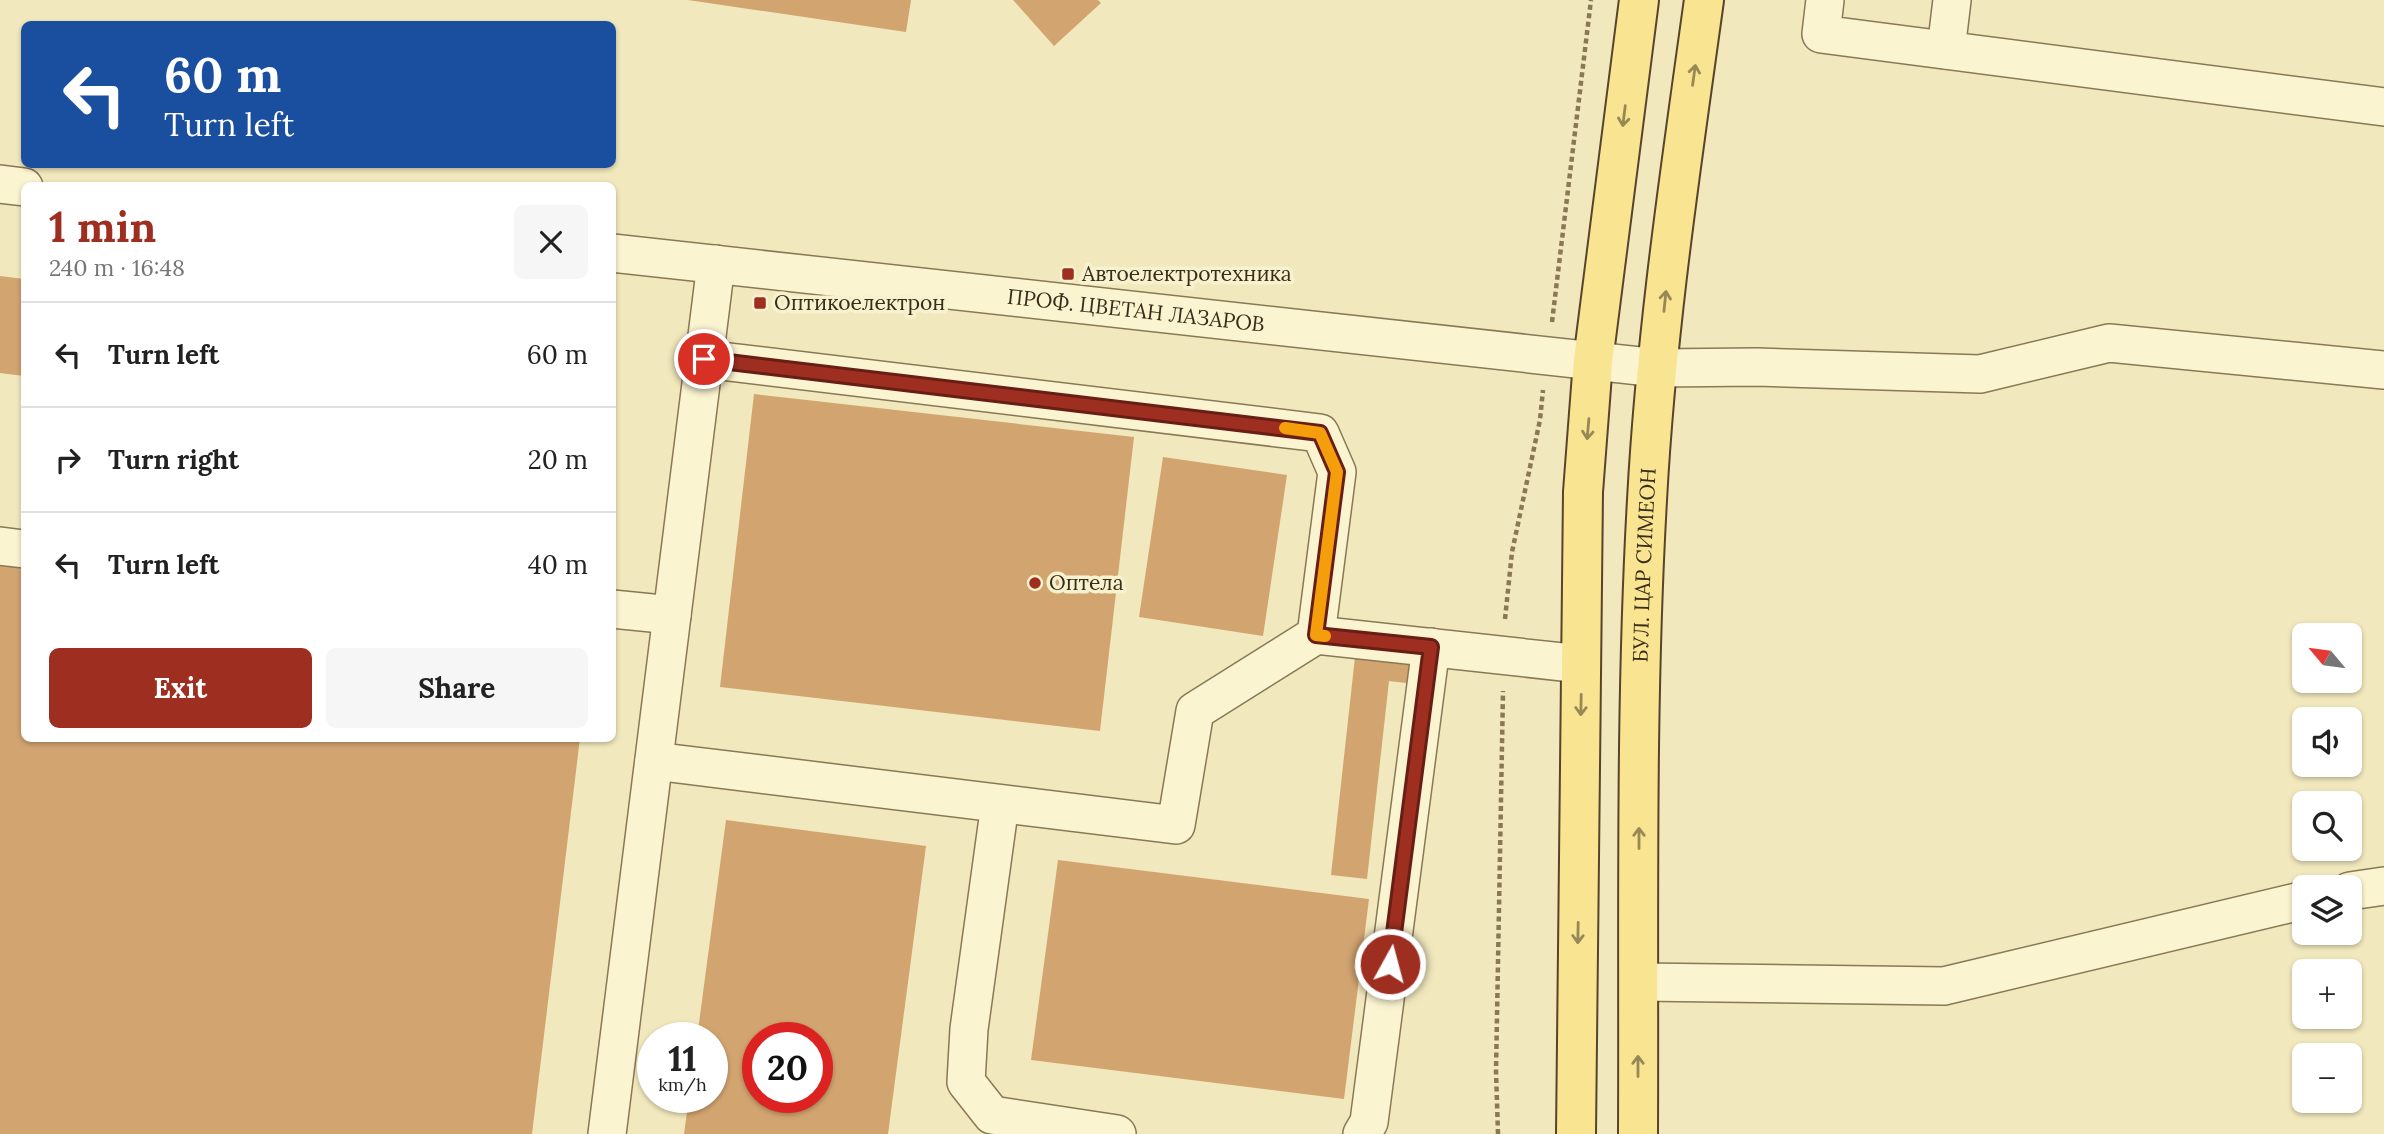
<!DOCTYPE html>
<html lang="en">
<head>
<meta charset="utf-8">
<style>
	:root { --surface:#fff; --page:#f6f6f6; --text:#222; --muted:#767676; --line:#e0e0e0; --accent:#9e2e20 }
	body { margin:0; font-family:Lora,serif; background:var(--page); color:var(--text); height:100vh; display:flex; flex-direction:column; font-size:26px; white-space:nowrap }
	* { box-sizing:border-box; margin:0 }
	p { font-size:23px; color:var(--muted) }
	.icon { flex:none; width:38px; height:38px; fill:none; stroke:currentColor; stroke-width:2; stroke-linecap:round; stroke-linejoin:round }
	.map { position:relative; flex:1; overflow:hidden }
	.sheet { position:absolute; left:21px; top:182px; width:595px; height:560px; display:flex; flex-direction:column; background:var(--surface); border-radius:10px; box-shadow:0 2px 5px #0004 }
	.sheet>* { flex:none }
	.top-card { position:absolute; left:21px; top:21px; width:595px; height:147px; border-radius:10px; box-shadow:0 2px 5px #0004; background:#1a4fa0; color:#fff; overflow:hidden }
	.needle { width:46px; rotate:299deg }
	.fabs { position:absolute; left:2292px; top:623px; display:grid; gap:14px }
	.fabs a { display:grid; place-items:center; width:70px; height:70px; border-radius:10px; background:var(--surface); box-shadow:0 2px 5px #0004; font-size:35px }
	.speed { position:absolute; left:637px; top:1022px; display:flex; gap:14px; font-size:35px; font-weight:700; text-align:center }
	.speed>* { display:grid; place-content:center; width:91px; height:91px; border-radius:50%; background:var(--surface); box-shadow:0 2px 5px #0004; line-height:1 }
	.speed small { font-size:18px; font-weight:400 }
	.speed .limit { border:10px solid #d22; background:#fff; color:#111 }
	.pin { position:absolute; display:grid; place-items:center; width:60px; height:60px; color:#fff; margin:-30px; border:4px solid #fff; border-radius:50%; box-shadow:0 2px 7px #0007 }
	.me { position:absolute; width:77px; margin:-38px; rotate:7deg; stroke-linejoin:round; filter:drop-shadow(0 0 5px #0008) }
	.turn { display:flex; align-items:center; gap:24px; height:147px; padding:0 28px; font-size:32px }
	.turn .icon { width:91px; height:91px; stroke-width:2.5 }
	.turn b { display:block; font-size:49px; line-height:60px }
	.round { display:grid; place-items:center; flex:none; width:74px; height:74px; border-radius:10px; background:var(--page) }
	.headline { display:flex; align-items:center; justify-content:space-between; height:119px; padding:0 28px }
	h1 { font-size:42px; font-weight:700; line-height:52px; color:var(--accent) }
	.action { display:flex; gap:14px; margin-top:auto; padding:14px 28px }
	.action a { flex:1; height:80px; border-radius:10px; background:var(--accent); color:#fff; font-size:28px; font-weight:700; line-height:80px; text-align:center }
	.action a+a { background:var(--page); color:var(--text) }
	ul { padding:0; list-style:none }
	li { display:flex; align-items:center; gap:21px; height:105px; padding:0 28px; border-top:2px solid var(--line) }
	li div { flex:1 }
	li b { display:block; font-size:26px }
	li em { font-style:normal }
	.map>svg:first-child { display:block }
	.building { fill:#d2a470; fill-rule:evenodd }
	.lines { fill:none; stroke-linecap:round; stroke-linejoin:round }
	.minor-casing { stroke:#8a7855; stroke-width:40 }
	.major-casing { stroke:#57442a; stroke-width:42 }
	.path { stroke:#8a7855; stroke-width:4.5; stroke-dasharray:5 3.5; stroke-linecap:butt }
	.minor { stroke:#fbf4d1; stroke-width:37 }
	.major { stroke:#f8e491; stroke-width:38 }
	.oneway { stroke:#988856 }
	.route-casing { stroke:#671e15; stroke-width:18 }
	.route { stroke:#9e2e20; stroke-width:12 }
	.slow { stroke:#f59e0b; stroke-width:12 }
	.poi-dot { fill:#9e2e20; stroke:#f8f1cd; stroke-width:2.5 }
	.labels { text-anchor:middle; stroke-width:7; stroke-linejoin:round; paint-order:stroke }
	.poi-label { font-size:21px; fill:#382c1b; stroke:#f8f1cd; text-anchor:start }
	.street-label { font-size:21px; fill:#382c1b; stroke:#f8f1cd }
</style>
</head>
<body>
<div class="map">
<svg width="2384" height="1134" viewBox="0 0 2384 1134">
	<rect width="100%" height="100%" fill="#f1e8bd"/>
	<path class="building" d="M688,0H911L906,32Z
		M1013,0H1098L1101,3L1054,46Z
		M0,276L24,279V376L0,373Z
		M754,394L1134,437L1100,731L720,687Z
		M1163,457L1287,475L1263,636L1139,617Z
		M0,563L24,566V738H580L532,1134H0Z
		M1355,657L1426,665L1423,685L1389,681L1367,879L1331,875Z
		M726,820L926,846L888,1134H684L689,1097H712V1038H697ZM758,1038H817V1097H758Z
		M1058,860L1369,899L1344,1099L1031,1060Z"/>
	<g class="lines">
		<defs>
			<g id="minor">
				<path d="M1825,0L1821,34L2384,107"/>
				<path d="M1946,50L1952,0"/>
				<path d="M0,184L24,187"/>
				<path id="s1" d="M612,253L1658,368L1757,367L1980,374L2109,343L2384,370"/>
				<path d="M0,546L24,549"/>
				<path d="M612,609L672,615"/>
				<path d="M1316,635L1581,664"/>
				<path d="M654,761L1176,825L1195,711L1316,635L1337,472L1320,433L704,359"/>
				<path d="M1000,804L969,1029L966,1082L992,1115L1117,1134"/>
				<path d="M2350,891L2384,886"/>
				<path d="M1639,982L1944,986L2305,900"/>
				<path d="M607,1134L716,264"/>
				<path d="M1362,1134L1369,1122L1431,647"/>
			</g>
			<g id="major">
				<path d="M1576,1134L1583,492L1593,361L1639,0"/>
				<path id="s2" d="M1638,1134C1639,923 1635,711 1647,500C1656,332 1681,166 1704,0"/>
			</g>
		</defs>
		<use href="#minor" class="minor-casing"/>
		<use href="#major" class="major-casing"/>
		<path class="path" d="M1552,322L1591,0
			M1505,619L1512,552L1540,420L1543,390
			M1498,1134L1496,1071L1503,691"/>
		<use href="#minor" class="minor"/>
		<use href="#major" class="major"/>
	</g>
	<defs><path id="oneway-shaft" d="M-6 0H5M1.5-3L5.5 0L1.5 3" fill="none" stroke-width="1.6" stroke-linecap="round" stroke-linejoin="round" transform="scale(1.75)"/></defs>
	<g class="oneway">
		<use href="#oneway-shaft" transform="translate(1694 75) rotate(-82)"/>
		<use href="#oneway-shaft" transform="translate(1624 116) rotate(97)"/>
		<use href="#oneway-shaft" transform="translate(1665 301) rotate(-84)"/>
		<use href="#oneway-shaft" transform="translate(1588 429) rotate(95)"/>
		<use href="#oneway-shaft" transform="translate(1581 705) rotate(91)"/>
		<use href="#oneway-shaft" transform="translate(1639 838) rotate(-90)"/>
		<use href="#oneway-shaft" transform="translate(1578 933) rotate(91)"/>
		<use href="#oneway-shaft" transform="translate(1638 1066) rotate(-90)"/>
	</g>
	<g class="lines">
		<defs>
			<path id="route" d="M704,359L1320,433L1337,472L1316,635L1431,647L1390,964"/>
		</defs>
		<use href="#route" class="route-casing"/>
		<use href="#route" class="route"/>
		<path class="slow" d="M1285,428L1320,433L1337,472L1316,635L1325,636"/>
	</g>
	<g class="poi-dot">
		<rect x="1061" y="267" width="14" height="14" rx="3.5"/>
		<rect x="753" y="296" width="14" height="14" rx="3.5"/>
		<circle cx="1035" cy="583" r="7"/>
	</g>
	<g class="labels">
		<g class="poi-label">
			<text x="1082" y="281">Автоелектротехника</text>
			<text x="774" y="310">Оптикоелектрон</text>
			<text x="1049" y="590">Оптела</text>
		</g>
		<g class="street-label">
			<text dy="7" stroke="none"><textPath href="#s1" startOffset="527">ПРОФ. ЦВЕТАН ЛАЗАРОВ</textPath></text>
			<text dy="7" stroke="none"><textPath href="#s2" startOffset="569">БУЛ. ЦАР СИМЕОН</textPath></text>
		</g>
	</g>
</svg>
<div class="fabs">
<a><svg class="needle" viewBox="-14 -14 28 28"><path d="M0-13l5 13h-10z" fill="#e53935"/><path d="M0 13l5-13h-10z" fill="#767676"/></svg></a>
<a><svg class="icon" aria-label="sound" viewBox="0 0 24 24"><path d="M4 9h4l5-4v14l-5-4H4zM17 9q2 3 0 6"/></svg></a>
<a><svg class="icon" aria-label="search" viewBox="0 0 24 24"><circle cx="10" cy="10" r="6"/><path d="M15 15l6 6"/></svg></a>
<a><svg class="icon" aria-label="layers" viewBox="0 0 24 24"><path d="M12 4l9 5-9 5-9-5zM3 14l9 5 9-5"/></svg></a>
<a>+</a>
<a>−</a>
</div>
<div class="speed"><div>11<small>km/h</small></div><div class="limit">20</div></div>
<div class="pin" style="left:704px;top:359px;background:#d93025"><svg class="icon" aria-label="arrive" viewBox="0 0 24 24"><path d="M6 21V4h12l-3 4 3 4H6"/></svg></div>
<svg class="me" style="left:1390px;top:964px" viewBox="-20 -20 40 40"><circle r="17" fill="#9e2e20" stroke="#fff" stroke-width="3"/><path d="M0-11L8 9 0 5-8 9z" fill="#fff"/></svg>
<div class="top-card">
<div class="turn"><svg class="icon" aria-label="left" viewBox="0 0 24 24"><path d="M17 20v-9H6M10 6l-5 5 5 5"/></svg><div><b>60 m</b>Turn left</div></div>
</div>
<section class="sheet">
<div class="headline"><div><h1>1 min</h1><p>240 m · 16:48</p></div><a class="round"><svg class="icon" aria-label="close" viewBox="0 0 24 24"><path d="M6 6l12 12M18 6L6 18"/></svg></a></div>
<ul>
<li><svg class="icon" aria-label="left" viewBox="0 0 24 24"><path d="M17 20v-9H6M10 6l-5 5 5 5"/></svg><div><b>Turn left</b></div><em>60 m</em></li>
<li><svg class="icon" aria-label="right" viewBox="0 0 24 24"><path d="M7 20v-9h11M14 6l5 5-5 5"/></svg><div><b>Turn right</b></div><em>20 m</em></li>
<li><svg class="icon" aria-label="left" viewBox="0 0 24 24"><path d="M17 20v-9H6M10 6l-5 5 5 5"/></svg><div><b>Turn left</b></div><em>40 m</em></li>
</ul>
<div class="action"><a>Exit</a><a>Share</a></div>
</section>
</div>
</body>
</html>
